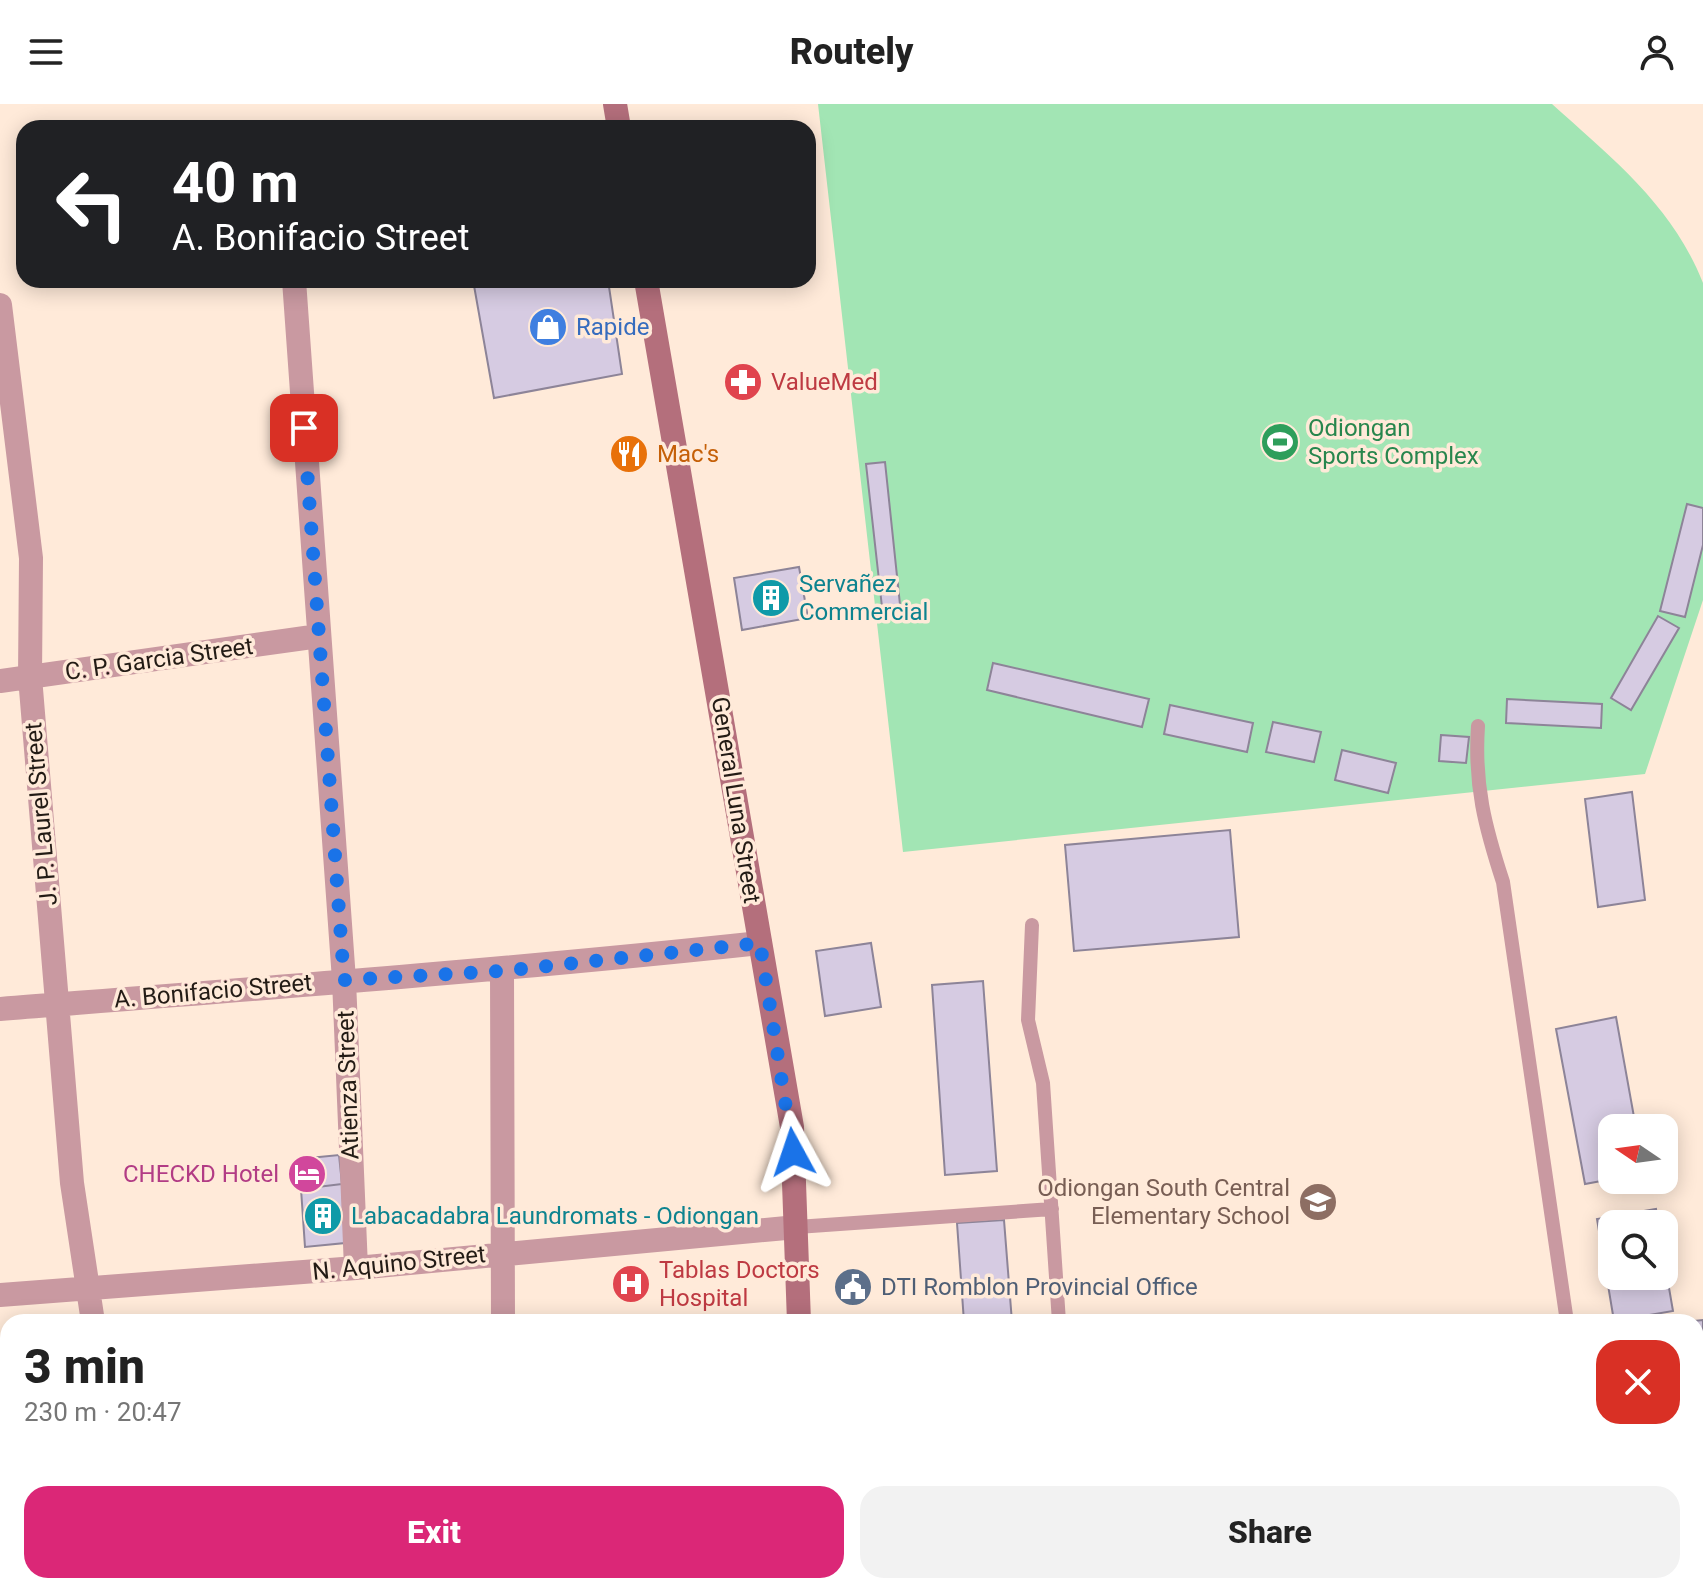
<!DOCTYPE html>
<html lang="en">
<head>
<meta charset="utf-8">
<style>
	:root { --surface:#fff; --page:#f2f2f2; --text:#222; --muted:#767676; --accent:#db2777 }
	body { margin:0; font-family:Roboto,sans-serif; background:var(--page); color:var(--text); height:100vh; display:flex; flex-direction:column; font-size:30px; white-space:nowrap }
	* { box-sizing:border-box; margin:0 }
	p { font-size:26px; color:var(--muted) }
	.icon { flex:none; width:44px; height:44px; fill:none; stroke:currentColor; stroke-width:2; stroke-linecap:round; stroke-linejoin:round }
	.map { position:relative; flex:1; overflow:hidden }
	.sheet { position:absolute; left:0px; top:1210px; width:1704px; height:280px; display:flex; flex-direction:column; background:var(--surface); border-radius:24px 24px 0 0; box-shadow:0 4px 20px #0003 }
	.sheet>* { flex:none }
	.banner { position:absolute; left:16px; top:16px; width:800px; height:168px; border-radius:24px; box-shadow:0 4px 20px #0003; background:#202124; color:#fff; overflow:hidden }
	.needle { width:52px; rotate:283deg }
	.buttons { position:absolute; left:1598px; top:1010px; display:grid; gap:16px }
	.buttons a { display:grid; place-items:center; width:80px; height:80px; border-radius:16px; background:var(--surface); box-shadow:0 4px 20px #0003; font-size:40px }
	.pin { position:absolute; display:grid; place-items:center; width:68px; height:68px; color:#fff; margin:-34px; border-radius:16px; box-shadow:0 4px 12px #0006 }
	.me { position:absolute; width:88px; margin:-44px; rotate:355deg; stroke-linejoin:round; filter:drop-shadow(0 0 6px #0008) }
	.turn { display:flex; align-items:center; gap:28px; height:168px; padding:0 24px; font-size:36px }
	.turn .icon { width:104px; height:104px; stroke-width:2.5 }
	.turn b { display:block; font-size:56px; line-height:68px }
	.round { display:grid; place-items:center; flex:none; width:84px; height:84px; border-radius:24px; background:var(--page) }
	.overview { display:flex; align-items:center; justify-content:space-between; height:136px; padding:0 24px }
	h1 { font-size:48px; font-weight:800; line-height:60px }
	.button { display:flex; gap:16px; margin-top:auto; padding:16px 24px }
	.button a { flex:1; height:92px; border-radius:24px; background:var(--accent); color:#fff; font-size:32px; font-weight:800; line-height:92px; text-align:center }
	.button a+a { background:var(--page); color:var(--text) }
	header { display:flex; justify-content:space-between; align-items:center; height:104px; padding:0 24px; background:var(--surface); font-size:36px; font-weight:800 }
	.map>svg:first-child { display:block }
	.green { fill:#a2e5b4 }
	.building { fill:#d6cbe2; stroke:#8d8498; stroke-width:2 }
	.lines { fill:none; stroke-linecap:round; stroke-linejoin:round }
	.service { stroke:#c999a1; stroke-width:14 }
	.minor { stroke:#c999a1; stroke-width:24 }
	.secondary { stroke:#b46f7c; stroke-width:24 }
	.route { stroke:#1a73e8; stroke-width:14; stroke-dasharray:0 25.2 }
	.labels { text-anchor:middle; stroke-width:7; stroke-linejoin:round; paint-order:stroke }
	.shop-label { font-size:24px; fill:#366cbe; stroke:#ffead9; text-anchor:start }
	.health-label { font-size:24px; fill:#be3a42; stroke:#ffead9; text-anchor:start }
	.leisure-label { font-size:24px; fill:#27864d; stroke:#ffead9; text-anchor:start }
	.food-label { font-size:24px; fill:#c56008; stroke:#ffead9; text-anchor:start }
	.culture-label { font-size:24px; fill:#0d838f; stroke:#ffead9; text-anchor:start }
	.street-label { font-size:24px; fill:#231b15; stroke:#ffead9 }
	.hotel-label { font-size:24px; fill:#b23c85; stroke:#ffead9; text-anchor:end }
	.education-label { font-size:24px; fill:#785e54; stroke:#ffead9; text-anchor:end }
	.service-label { font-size:24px; fill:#4e5e75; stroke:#ffead9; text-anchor:start }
</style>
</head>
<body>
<header><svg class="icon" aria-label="menu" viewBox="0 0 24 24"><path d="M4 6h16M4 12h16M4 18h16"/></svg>Routely<svg class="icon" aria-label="person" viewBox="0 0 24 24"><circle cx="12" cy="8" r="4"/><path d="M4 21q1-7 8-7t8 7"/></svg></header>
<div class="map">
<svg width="1703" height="1490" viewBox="0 0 1703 1490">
	<rect width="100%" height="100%" fill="#ffead9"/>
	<path class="green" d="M818,0H1552C1613,55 1672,101 1703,179V496L1645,670L903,748Z"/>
	<path class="building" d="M473,176H608L622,270L494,294Z
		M885,358L901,510L883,512L866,360Z
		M1687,400L1703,404V441L1685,513L1660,507Z
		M799,463L808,514L742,526L734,474Z
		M1658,512L1679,524L1631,606L1611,594Z
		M993,559L1149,595L1142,623L987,586Z
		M1507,595L1602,600L1601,624L1506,619Z
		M1170,601L1253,619L1247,648L1164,630Z
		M1273,618L1321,628L1314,658L1266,648Z
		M1441,631L1469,633L1466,659L1439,657Z
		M1342,646L1396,659L1388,689L1335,676Z
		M1632,688L1645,796L1598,803L1585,695Z
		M1230,726L1239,833L1074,847L1065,741Z
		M871,839L881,903L825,912L816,847Z
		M983,877L997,1067L945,1071L932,881Z
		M1616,913L1636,1024H1612V1075L1585,1080L1556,925Z
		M339,1051L342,1080L301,1085L299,1055Z
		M342,1080L345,1139L305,1143L301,1085Z
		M1656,1105L1658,1120H1612V1172H1664V1155L1673,1207L1614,1217L1597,1115Z
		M1004,1116L1012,1218H964L957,1119Z
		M1703,1216V1429L1696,1430V1218H1685Z
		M142,1482H241V1490H143Z
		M419,1482H474V1490H419Z
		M981,1482H1033L1034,1490H981Z"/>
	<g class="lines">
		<path class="service" d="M1478,622C1474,681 1485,723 1503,778L1567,1218
			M1032,821L1028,916L1043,979L1059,1218
			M797,1123L1052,1105"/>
		<path class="minor" d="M294,176L344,876L356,1164
			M0,201L31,454L30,573L72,1079L93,1218
			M0,577L319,532
			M502,867L503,1218
			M0,905C254,885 507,866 760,839
			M0,1191L356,1164L797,1123
			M0,1460L8,1459
			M121,1482L122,1490
			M497,1490V1482"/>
		<path class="secondary" d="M615,0L619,24
			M646,176L792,1023L799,1218
			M804,1482V1490"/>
	</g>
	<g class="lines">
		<path class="route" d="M304,324L344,876L502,867L760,839L793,1048"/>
	</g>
	<defs>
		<symbol id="shop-disc" viewBox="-11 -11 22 22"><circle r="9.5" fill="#3f7fe0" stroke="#ffead9"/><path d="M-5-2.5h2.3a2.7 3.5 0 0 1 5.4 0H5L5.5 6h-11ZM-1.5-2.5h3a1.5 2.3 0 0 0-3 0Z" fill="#fff"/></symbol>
		<symbol id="pharmacy-disc" viewBox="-11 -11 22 22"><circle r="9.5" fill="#e0444e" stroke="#ffead9"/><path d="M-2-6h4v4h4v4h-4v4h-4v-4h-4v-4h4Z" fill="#fff"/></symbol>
		<symbol id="stadium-disc" viewBox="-11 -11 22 22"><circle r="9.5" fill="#2e9e5b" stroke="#ffead9"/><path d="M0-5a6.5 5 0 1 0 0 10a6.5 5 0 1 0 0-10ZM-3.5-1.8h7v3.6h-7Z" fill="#fff"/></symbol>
		<symbol id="restaurant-disc" viewBox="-11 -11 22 22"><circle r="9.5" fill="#e8710a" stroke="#ffead9"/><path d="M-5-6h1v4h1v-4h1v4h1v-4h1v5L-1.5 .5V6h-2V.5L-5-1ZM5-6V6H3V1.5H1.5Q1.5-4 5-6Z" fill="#fff"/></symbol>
		<symbol id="building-disc" viewBox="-11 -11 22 22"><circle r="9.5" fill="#0f9aa8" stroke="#ffead9"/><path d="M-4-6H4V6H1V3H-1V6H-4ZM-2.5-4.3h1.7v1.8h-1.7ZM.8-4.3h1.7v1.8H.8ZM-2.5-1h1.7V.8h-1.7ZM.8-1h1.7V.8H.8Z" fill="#fff"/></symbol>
		<symbol id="hotel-disc" viewBox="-11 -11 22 22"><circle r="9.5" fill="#d1479c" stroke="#ffead9"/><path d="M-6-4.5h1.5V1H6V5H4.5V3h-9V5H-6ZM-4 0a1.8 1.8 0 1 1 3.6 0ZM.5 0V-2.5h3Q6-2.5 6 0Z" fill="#fff"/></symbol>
		<symbol id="school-disc" viewBox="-11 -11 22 22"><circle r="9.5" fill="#8d6e63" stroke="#ffead9"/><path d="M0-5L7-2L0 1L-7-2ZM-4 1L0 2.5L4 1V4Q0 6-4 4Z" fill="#fff"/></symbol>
		<symbol id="hospital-disc" viewBox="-11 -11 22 22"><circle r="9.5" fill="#e0444e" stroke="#ffead9"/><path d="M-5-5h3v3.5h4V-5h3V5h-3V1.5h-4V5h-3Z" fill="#fff"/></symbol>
		<symbol id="civic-disc" viewBox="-11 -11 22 22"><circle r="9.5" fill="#5c6f8a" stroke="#ffead9"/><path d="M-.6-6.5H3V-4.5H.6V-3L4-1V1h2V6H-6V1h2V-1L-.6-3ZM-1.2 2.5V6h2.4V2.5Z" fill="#fff"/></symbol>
	</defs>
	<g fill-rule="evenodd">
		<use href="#shop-disc" x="526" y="201" width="44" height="44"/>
		<use href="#pharmacy-disc" x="721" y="256" width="44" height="44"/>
		<use href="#stadium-disc" x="1258" y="316" width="44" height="44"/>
		<use href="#restaurant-disc" x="607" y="328" width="44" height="44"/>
		<use href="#building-disc" x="749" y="472" width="44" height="44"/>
		<use href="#hotel-disc" x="285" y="1048" width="44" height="44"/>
		<use href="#school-disc" x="1296" y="1076" width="44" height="44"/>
		<use href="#building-disc" x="301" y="1090" width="44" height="44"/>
		<use href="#hospital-disc" x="609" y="1158" width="44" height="44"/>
		<use href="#civic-disc" x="831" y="1161" width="44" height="44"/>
	</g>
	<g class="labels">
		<g class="shop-label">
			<text x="576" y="231">Rapide</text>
		</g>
		<g class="health-label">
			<text x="771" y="286">ValueMed</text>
			<text x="659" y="1174">Tablas Doctors<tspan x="659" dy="28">Hospital</tspan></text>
		</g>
		<g class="leisure-label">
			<text x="1308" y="332">Odiongan<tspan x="1308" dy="28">Sports Complex</tspan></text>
		</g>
		<g class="food-label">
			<text x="657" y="358">Mac's</text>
		</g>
		<g class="culture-label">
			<text x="799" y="488">Servañez<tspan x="799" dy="28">Commercial</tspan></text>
			<text x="351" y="1120">Labacadabra Laundromats - Odiongan</text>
		</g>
		<g class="street-label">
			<text transform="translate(159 555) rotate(-8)" y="8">C. P. Garcia Street</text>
			<text transform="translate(736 696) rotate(81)" y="8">General Luna Street</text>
			<text transform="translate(41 710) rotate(-95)" y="8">J. P. Laurel Street</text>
			<text transform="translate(213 887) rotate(-5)" y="8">A. Bonifacio Street</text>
			<text transform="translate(348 981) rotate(-92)" y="8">Atienza Street</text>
			<text transform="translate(399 1159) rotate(-6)" y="8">N. Aquino Street</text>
		</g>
		<g class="hotel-label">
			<text x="279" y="1078">CHECKD Hotel</text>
		</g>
		<g class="education-label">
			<text x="1290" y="1092">Odiongan South Central<tspan x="1290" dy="28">Elementary School</tspan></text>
		</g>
		<g class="service-label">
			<text x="881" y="1191">DTI Romblon Provincial Office</text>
		</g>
	</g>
</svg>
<div class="buttons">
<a><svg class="needle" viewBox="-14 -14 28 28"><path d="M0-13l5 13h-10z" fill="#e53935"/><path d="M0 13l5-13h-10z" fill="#767676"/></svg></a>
<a><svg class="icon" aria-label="search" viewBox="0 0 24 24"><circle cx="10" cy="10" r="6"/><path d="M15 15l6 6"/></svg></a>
</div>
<div class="pin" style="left:304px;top:324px;background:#d93025"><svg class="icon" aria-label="arrive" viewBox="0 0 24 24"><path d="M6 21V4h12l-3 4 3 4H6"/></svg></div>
<svg class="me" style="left:793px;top:1048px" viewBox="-20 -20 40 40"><path d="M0-17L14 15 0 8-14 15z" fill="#1a73e8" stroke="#fff" stroke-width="4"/></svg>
<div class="banner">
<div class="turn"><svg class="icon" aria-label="left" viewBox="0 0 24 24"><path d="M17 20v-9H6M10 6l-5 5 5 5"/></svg><div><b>40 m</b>A. Bonifacio Street</div></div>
</div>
<section class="sheet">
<div class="overview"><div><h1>3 min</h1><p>230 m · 20:47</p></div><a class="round" style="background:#d93025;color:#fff"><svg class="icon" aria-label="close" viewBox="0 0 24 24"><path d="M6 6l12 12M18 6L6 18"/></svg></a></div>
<div class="button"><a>Exit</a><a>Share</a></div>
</section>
</div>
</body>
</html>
